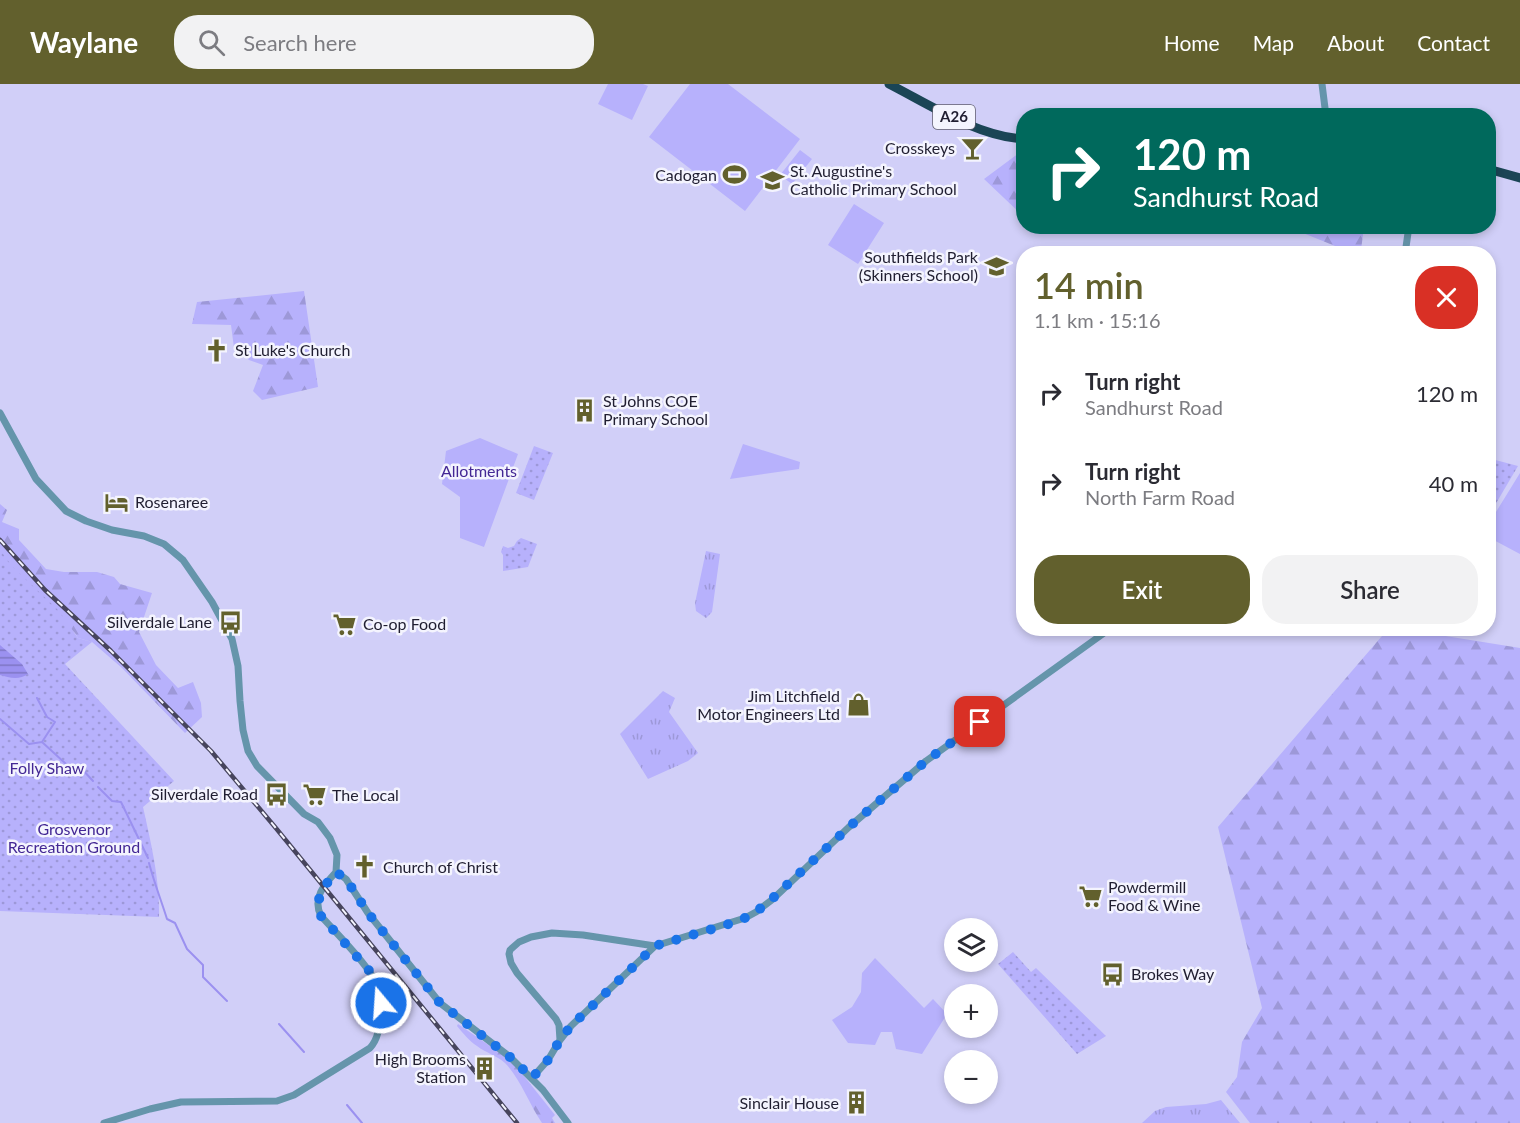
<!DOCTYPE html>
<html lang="en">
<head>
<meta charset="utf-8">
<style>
	:root { --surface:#fff; --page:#f2f2f3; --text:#2b2b33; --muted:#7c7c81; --accent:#62602d }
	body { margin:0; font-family:Lato,sans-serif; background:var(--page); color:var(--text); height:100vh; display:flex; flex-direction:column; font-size:22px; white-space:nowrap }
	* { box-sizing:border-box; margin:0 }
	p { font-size:20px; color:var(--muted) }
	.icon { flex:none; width:33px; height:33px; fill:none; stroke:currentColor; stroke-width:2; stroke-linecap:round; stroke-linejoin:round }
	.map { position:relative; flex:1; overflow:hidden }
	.panel { position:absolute; left:1016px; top:162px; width:480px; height:390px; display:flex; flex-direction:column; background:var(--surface); border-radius:24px; box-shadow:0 3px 9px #0003 }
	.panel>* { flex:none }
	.top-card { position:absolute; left:1016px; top:24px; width:480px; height:126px; border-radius:24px; box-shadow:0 3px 9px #0003; background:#00695c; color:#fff; overflow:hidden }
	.buttons { position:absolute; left:944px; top:834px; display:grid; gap:12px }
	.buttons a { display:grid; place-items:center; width:54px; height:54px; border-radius:50%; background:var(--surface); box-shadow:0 3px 9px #0003; font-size:30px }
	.pin { position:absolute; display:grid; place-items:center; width:51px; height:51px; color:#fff; margin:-26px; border-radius:12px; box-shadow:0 3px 9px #0006 }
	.me { position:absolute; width:66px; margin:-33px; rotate:342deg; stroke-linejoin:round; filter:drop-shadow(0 0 4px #0008) }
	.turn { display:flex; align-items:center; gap:21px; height:126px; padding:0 18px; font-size:27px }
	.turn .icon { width:78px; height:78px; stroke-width:2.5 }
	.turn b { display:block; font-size:42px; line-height:51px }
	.round { display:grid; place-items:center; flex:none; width:63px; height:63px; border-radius:24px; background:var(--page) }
	.headline { display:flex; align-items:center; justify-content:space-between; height:102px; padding:0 18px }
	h1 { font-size:36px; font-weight:600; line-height:45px; color:var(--accent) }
	.button { display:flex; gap:12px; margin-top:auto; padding:12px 18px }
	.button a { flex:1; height:69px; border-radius:24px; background:var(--accent); color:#fff; font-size:24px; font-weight:600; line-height:69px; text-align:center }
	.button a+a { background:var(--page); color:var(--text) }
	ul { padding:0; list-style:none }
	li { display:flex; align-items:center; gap:18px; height:90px; padding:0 18px }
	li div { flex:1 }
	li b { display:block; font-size:22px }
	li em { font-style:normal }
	header { display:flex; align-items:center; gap:36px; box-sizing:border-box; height:84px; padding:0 30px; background:var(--accent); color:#fff }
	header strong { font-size:28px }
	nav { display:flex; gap:33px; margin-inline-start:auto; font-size:21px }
	.search { width:420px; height:54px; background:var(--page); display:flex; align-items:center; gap:15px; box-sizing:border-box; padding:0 21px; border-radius:24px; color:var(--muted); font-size:22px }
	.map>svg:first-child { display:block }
	.grass { fill:url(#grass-tufts) }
	.forest { fill:url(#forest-firs) }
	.park { fill:url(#park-dots) }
	.garden { fill:#b7b1fc }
	.water { fill:url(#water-rules) }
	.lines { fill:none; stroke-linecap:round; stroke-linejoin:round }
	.stream { stroke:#9b91f0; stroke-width:2 }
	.minor { stroke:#6595ab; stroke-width:7 }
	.highway { stroke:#1b4556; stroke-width:9 }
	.rail-casing { stroke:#47455d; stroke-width:4.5 }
	.rail { stroke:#f4f4fe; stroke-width:2; stroke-dasharray:7; stroke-linecap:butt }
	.route { stroke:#1a73e8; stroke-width:10; stroke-dasharray:0 18 }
	.labels { text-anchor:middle; stroke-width:5; stroke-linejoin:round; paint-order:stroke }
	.shield { fill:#f4f4fe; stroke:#605e6e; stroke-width:1.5 }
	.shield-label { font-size:15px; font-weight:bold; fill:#201e31 }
	.poi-label { font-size:16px; fill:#201e31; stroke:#f4f4fe; text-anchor:start }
	.park-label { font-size:16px; fill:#432794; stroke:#f4f4fe }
</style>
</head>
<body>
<header>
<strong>Waylane</strong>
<div class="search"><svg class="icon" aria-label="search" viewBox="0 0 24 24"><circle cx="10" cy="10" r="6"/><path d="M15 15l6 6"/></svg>Search here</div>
<nav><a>Home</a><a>Map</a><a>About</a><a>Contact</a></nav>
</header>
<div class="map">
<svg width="1520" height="1039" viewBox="0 0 1520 1039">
	<defs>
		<pattern id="grass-tufts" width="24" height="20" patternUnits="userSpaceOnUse" patternTransform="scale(1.5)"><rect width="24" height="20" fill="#b7b1fc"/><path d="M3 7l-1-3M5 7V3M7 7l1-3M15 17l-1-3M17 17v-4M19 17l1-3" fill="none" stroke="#9d98d8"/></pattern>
		<pattern id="forest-firs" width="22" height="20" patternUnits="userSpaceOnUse" patternTransform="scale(1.5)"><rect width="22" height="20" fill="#b7b1fc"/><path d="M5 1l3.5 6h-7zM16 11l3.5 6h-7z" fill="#9d98d8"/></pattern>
		<pattern id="park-dots" width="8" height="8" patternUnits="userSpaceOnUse" patternTransform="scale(1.5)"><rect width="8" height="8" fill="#b7b1fc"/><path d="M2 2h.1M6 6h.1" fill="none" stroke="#9d98d8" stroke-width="1.8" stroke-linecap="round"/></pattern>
		<pattern id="water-rules" width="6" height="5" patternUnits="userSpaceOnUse" patternTransform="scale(1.5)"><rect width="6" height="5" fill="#9b91f0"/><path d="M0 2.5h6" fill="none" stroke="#7e76c3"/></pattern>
	</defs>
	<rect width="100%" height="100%" fill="#d1cff8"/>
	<path class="grass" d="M706,467L720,470L712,528L706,534L696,527L695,519Z
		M663,607L675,614L669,628L698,669L688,677L648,695L620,650Z
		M1221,1016L1240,1039H1142L1155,1027L1166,1023L1206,1020Z"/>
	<path class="forest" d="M1023,66V132L984,95Z
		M1265,143H1364L1361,166L1340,164L1303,149Z
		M304,207L318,303L262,316L253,307L263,281L249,276L234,264L231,241L192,240L197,218Z
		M0,420L7,426L2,438L19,445V456L46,485L64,488H97L114,493L120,500L152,509L139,548L156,581L178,604L193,598L201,619L202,633L185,649L122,584L92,558L78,554L75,549L0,480Z
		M1388,545H1402L1520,564V1039H1250L1226,1008L1237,993L1242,958L1262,924L1218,743Z
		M458,940L512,977L555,1031L552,1034L555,1039H542C529,1020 521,996 505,979C496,971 486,969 477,962C469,957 463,949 457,942Z"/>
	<path class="park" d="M534,362L553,369L534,416L516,409Z
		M1488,374L1518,382L1488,433Z
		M521,454L537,460L528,483L503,487V471L501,468L503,462L508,464L514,462L517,457Z
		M0,466L12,482L59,527L78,554L92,558L65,580L174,697L143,723C151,759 160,796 159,833L0,827Z
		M1013,868L1031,888L1036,884L1106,952L1077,970L998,880Z"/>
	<path class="garden" d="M608,0H643L648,2L632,36L598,20Z
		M690,0H728L800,55L745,127L649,53Z
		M800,66L812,75L792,100L780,91Z
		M854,120L884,139L858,180L828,161Z
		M480,354L518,370L484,463L460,454V413L442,400L446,367Z
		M743,360L800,378L799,385L730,395Z
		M1520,389V470L1488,453V441Z
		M875,874L924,924L933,915L947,930L922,970L896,965L892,948H881L875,961L848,959L832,936L852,923L861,908L862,889Z"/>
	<path class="water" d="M0,561L22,580L28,590C20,596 9,594 0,591Z"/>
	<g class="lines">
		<path class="stream" d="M0,635L29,660L42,658L55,638L47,633L37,614
			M42,658L66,680L81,684L93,697
			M98,703L112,717L121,718L148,774
			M149,779C154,798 161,816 167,835L175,839L187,865L203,881V893L227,917
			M279,940L304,968
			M347,1021L362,1039"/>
		<path class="minor" d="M1322,0L1326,32
			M1405,170L1409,142
			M0,329L36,395L66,427L86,437L112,446L144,452L164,460L183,476L212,518L232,555L238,582L240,617L243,646L248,667L257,682L304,730L318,738L330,754L337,771L336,788
			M336,788L346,795L368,829L440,919L510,973L543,1006L568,1039
			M560,956L559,941L556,935L517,889L511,879L509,870L510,866L519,858L531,853L552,849L583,851L655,862L745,834L756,828L773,815L849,743L926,677L1111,544
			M532,994L548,976L560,956L571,942L655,862
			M104,1039L150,1025L181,1018L277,1017L294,1011L370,964C378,955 379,945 380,933C381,926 382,918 381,910C376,888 337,850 321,832C312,814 324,801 336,788"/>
		<path class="highway" d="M889,0C930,21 977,52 1023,55
			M1488,85L1520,94"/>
		<defs>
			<path id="rail" d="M0,456L45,506L111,567L211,667L275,743L517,1039"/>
		</defs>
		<use href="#rail" class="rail-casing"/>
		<use href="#rail" class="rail"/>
	</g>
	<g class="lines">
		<path class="route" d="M381,919V910L373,891L321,832C313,815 325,801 336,788L346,795L368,829L440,919L510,973L532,994L548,976L560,956L571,942L655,862L739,837L756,828L773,814L849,743L926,677L980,638"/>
	</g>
	<defs>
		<symbol id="bar-bare" viewBox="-9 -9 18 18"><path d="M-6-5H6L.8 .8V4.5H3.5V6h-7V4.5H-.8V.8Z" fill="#62602d" stroke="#f4f4fe" stroke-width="2.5" paint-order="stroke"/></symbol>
		<symbol id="stadium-bare" viewBox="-9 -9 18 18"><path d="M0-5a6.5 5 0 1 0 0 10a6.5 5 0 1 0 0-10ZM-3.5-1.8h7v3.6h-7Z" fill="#62602d" stroke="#f4f4fe" stroke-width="2.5" paint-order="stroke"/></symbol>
		<symbol id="school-bare" viewBox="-9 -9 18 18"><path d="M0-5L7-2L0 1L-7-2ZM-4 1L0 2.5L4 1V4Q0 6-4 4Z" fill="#62602d" stroke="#f4f4fe" stroke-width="2.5" paint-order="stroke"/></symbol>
		<symbol id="church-bare" viewBox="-9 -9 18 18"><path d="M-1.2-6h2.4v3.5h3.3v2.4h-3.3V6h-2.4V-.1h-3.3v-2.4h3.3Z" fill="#62602d" stroke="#f4f4fe" stroke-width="2.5" paint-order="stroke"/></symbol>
		<symbol id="building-bare" viewBox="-9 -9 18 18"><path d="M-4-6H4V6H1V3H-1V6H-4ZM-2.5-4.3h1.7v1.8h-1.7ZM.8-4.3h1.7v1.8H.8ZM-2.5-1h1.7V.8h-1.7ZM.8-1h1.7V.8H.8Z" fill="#62602d" stroke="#f4f4fe" stroke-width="2.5" paint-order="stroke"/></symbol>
		<symbol id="hotel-bare" viewBox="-9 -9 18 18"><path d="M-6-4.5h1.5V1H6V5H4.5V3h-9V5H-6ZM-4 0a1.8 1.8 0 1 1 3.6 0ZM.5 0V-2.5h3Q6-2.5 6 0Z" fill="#62602d" stroke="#f4f4fe" stroke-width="2.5" paint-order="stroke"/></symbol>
		<symbol id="bus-bare" viewBox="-9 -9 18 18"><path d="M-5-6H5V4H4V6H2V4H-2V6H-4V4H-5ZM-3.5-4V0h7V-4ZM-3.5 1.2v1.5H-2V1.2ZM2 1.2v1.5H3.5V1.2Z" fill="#62602d" stroke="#f4f4fe" stroke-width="2.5" paint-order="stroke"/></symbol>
		<symbol id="supermarket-bare" viewBox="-9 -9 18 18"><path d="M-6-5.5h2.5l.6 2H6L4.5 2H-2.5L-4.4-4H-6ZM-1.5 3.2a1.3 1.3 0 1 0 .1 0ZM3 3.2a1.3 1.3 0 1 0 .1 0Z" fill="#62602d" stroke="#f4f4fe" stroke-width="2.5" paint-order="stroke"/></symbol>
		<symbol id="shop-bare" viewBox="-9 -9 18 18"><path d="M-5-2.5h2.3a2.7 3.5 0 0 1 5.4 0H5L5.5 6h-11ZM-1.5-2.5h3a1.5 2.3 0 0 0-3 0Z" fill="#62602d" stroke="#f4f4fe" stroke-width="2.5" paint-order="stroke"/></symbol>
	</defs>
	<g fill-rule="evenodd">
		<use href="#bar-bare" x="956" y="48" width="33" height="33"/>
		<use href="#stadium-bare" x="718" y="74" width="33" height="33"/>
		<use href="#school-bare" x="756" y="80" width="33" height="33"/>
		<use href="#school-bare" x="980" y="166" width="33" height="33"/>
		<use href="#church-bare" x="200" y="250" width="33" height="33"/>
		<use href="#building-bare" x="568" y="310" width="33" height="33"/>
		<use href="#hotel-bare" x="100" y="402" width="33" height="33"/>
		<use href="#bus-bare" x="214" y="522" width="33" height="33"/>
		<use href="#supermarket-bare" x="328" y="524" width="33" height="33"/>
		<use href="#shop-bare" x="842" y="604" width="33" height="33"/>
		<use href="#bus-bare" x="260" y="694" width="33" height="33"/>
		<use href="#supermarket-bare" x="298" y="694" width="33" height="33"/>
		<use href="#church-bare" x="348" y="766" width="33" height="33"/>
		<use href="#supermarket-bare" x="1074" y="796" width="33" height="33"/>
		<use href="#bus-bare" x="1096" y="874" width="33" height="33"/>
		<use href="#building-bare" x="468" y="968" width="33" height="33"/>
		<use href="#building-bare" x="840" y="1002" width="33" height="33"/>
	</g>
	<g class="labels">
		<rect class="shield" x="933" y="21" width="42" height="24" rx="4.5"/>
		<g class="shield-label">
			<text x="954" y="38">A26</text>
		</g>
		<g class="poi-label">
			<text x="955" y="70" text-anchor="end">Crosskeys</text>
			<text x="790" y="93">St. Augustine's<tspan x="790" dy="18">Catholic Primary School</tspan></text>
			<text x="717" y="97" text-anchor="end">Cadogan</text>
			<text x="978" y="179" text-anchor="end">Southfields Park<tspan x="978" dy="18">(Skinners School)</tspan></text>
			<text x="235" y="272">St Luke's Church</text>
			<text x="603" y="323">St Johns COE<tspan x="603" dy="18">Primary School</tspan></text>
			<text x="135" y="424">Rosenaree</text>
			<text x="212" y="544" text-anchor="end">Silverdale Lane</text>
			<text x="363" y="546">Co-op Food</text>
			<text x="840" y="618" text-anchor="end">Jim Litchfield<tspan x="840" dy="18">Motor Engineers Ltd</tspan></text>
			<text x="258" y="716" text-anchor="end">Silverdale Road</text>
			<text x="332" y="717">The Local</text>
			<text x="383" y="789">Church of Christ</text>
			<text x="1108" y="809">Powdermill<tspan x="1108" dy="18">Food &amp; Wine</tspan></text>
			<text x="1131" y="896">Brokes Way</text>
			<text x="466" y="981" text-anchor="end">High Brooms<tspan x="466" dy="18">Station</tspan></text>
			<text x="839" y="1025" text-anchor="end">Sinclair House</text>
		</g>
		<g class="park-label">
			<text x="479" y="393">Allotments</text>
			<text x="47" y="690">Folly Shaw</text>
			<text x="74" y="751">Grosvenor<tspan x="74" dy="18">Recreation Ground</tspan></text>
		</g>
	</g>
</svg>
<div class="buttons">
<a><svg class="icon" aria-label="layers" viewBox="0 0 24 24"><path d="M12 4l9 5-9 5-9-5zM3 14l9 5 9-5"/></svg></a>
<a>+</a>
<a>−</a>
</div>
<div class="pin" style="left:980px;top:638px;background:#d93025"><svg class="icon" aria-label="arrive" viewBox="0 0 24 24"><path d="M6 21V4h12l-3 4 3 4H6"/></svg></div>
<svg class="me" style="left:381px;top:919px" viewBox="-20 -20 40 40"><circle r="17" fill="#1a73e8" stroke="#fff" stroke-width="3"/><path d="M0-11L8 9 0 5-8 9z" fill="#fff"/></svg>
<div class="top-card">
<div class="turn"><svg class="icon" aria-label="right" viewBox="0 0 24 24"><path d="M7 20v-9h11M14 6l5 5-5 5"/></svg><div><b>120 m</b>Sandhurst Road</div></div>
</div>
<section class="panel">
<div class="headline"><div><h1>14 min</h1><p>1.1 km · 15:16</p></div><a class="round" style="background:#d93025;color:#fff"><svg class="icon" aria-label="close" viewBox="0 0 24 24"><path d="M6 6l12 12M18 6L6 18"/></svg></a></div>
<ul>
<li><svg class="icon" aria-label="right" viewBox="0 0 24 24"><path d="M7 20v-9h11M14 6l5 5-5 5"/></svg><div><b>Turn right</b><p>Sandhurst Road</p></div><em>120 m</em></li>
<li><svg class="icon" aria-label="right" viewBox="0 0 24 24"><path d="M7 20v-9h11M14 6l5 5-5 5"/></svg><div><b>Turn right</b><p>North Farm Road</p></div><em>40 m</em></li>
</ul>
<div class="button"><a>Exit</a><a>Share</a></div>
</section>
</div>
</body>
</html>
